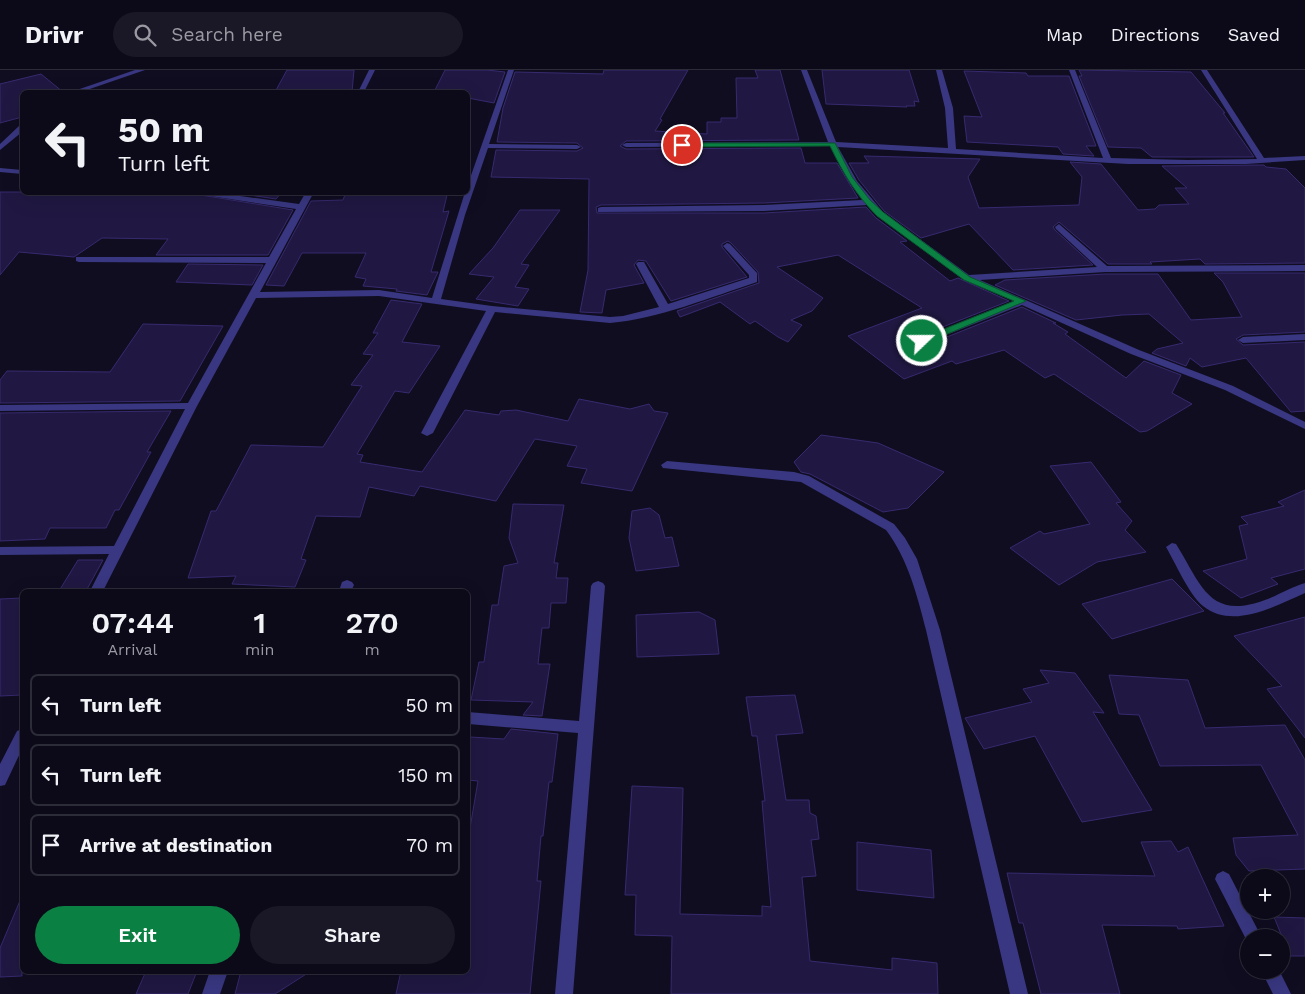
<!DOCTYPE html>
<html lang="en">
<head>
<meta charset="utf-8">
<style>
	:root { --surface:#0c0a19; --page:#1a1826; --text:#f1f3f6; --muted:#9a9aa2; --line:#2c2b38; --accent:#0b8043 }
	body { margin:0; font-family:"Work Sans",sans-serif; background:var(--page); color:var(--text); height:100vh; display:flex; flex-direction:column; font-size:19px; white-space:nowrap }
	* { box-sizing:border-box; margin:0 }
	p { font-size:16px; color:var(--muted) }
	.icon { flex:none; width:28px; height:28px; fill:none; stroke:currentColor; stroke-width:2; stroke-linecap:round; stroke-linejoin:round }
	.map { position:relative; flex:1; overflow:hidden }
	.panel { position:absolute; left:20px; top:519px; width:450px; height:385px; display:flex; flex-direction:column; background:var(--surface); border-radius:8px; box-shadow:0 5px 20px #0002,0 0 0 1px var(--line) }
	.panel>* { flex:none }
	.banner { position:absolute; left:20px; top:20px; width:450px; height:105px; border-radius:8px; box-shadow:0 5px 20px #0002,0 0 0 1px var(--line); background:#0c0a19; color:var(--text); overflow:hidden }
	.controls { position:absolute; left:1240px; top:799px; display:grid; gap:10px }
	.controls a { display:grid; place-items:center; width:50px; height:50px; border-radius:50%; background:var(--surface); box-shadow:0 5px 20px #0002,0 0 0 1px var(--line); font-size:25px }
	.pin { position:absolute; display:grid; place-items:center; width:42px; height:42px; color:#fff; margin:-21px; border:2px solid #fff; border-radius:50%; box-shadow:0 1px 5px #0007 }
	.me { position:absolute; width:55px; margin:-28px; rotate:68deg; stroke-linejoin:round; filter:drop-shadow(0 0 4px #0008) }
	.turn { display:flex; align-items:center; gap:18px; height:105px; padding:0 15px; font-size:22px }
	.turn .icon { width:65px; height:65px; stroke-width:2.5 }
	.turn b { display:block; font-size:35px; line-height:42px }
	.eta { display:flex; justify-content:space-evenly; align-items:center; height:85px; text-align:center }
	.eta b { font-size:30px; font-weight:600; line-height:35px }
	.primary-button { display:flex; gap:10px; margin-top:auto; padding:10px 15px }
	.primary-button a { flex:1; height:58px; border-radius:30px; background:var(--accent); color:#fff; font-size:20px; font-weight:600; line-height:58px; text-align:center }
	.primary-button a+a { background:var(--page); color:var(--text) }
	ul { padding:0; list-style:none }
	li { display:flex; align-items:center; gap:15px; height:62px; margin:0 10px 8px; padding:0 5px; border:2px solid var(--line); border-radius:8px }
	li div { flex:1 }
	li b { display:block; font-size:19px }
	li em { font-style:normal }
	header { display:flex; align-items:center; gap:30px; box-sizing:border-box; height:70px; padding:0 25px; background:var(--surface); border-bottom:1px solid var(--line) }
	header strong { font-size:24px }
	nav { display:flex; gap:28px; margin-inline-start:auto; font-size:18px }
	.search { width:350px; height:45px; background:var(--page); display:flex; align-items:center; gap:12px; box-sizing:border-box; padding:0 18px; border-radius:28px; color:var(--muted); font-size:19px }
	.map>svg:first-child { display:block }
	.building { fill:#201842; stroke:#372a6f }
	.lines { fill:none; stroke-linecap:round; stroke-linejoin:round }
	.minor { fill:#393781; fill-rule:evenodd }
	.route { fill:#0b8043; stroke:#07532c }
</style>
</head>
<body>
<header>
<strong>Drivr</strong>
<div class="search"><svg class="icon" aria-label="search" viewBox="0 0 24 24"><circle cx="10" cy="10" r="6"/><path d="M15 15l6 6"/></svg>Search here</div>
<nav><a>Map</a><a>Directions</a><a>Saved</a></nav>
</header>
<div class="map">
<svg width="1305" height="924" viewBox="0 0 1305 924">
	<rect width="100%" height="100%" fill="#100d21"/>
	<path class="building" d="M287,0H354L352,22H275Z
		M445,0H487L505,2L494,33L468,28V22H434Z
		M604,0H688L660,49L662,50L655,61L707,64V52H721V48H737L736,8H758L755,0H780L799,70L626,71L620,76L626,79L801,78L805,93H837L858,128L764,133L601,135L596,137L597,143H764L866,137L876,148L907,171L900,172L950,211L958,208L1009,231L917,267V274L927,275L1022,237L1056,253H1053L1068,262L1065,264L1126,308L1144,291L1181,305L1172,323L1192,334L1147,361L1140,362L1054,304L1045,308L1004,280L956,294L952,291L904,309L848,266L922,238L838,185L777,197L823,228L812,241L791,250L802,255L788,272L778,267L755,251L750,254L720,232L680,247L677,241L759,213L758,202L731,173L728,171L722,174V177L747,207L671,231L646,191L638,190L634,195L644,213L606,220L602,243L580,242L588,200L589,109L491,107L496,80L577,81L583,78L577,73L497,72L503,38L515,2L603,4Z
		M822,0H909L919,32L914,31L915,36H906L907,37L826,34Z
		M1079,0L1191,2L1225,43H1223L1254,87H1152L1141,78L1108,77L1079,6H1082Z
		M964,1L1026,3L1028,6H1069L1096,76H1086L1094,86L1063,84L1058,77L967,72L964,46L982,47Z
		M41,4L63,22H22V47L0,53V14Z
		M864,86L980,89L968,107L979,138L1079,135L1082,107L1070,92L1101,94L1138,140L1155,139L1159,135L1189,134L1175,118H1187L1162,96L1264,95L1266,97L1286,99L1305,118V193L1205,194L1200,189L1150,192L1152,194H1108L1059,152L1053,157L1055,160L1093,195L1013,200L969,154L921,168L884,141L859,110L849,93H869Z
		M0,122H182L293,140L268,185H156L168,169L102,168L74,187L19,182L0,205Z
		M229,122H282L276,129Z
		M346,122H393L392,125H447L443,142L449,141L431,202H438L427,225L396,221L397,219L363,216L366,209L355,207L366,183H302L284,216L266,215L311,131L343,130Z
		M520,140H560L521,194L529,195L515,217L529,219L518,236L476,229L494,207L469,204L493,178Z
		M188,194L263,195L252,215L176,212Z
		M1214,203H1305V262L1243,265L1236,269L1243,275L1305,272V341L1291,342L1246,288L1202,297L1190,288L1186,296L1152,283L1157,279L1183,273L1149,244L1122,245L1076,250L995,215L1005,210L1105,204H1158L1191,250L1242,247L1223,212Z
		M391,230L422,234L402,272L440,276L409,323L395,321L357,384L363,385L360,392L422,402L465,340L499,345L501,341L516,340L568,351L579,329L630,339L649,334L654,341L668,343L632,421L581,413L587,399L567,396L577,376L535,369L496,431L420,416L414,426L369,417L360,447L316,446L301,489L306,490L295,517L232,514L236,506L188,508L211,441H216L251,375L323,377L362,316L351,315L373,285L363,284L378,263H373Z
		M143,254L223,256L180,331L0,333V310L7,301L110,302Z
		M171,341L147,382H151L119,440H115L106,458H50L45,469L0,471V343Z
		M821,365L878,373L944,402L908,438L883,442L810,404L801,402L794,392Z
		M1091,392L1121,432L1116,433L1132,451L1125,460L1146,482L1097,492L1059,515L1010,478L1040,461L1044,464L1090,454L1050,396Z
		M1305,420V499L1271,508L1278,514L1241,528L1203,501L1247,489L1239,456L1248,454L1241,447L1284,436L1278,432Z
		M513,434L564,435L554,493H558L556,508H568L566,533H551L549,558H542L538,594H550L542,646L523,645L533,632L471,630L479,592H484L492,535H498L504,496L518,493L509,468Z
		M650,438L659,445L665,468L672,467L679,496L636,501L629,468L632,441Z
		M78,490H103L86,521H59Z
		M1172,509L1204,541L1112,569L1082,534Z
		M22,528V625L0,626V529Z
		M699,542L715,550L719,584L637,587L636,545Z
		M1305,547V668L1267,619L1282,616L1234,566Z
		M1040,600L1075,603L1104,643L1093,642L1152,740L1082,752L1035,666L984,679L965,648L1032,632L1023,619L1049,613Z
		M1109,605L1188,610L1205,658L1285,655L1305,690V799L1249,801L1236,785L1233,768L1298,765L1261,695L1160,696L1139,645L1119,644Z
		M795,625L803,663L776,665L786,730H809L810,743L816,746L819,769L811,770L816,806L802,807L810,891L892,900V888L937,893L938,924H671L672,866L635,865L636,825H625L632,716L683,718L680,844L762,846V836L771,837L762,731H765L757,666H752L746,627Z
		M511,659L558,664L552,712H549L543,766H541L537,811H541L530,924H396L401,901H468V770L478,711L468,710V676L470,667L504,669Z
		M1171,771L1178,782L1188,777L1224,856L1178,859L1177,856L1102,855L1120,924H1041L1023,853H1019L1007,803L1155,806L1141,772Z
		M857,772L931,780L934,828L857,820Z
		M22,826V906L0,907V878Z
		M1274,847L1305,848V886H1290Z
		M146,901H197L188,924H136Z
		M241,901H311L275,924H235Z"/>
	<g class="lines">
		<path class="minor" d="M135,0H145L81,22H71Z
			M369,0H375L364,22H358Z
			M508,0H514L489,74L577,75L581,77L577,79L488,78L465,145L441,229L492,236L610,247L623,246L659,237L636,194L638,192H644L668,234L749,208V205L723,176L727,173L730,174L757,203V212C711,227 658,249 610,253L495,242L433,363L427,366L421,363L486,241L379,226L256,228L197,336L103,521H90L109,484L0,485V477L114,476L185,339L0,341V335L188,333L266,193L79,192L76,191V187H269L296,139L184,122H211L299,134L306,122H314L260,222L379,220L432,228L465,122H468V114Z
			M801,0H807L836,72L948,78L945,38L936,0H942L953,38L956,79L1103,88L1069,0H1075L1111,88L1187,90L1257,89L1201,0H1207L1264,88L1305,86V90L1246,94H1128L838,77L857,111L883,142L969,205L1097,197L1056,159L1055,157L1059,154L1107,196L1305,195V201L1105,202L980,210L1139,280L1233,316L1305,352V359L1225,320L1131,284L1022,235L926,273H918V269L1014,231L964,210L877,146L867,135L764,141L598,142V138L601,137L764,135L862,130L849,112L830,76L626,77L622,75L626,73L828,72Z
			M19,56H22V62L0,80V74Z
			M0,98L22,100V104L0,102Z
			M1305,264V270L1243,273L1238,270L1243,267Z
			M667,391L794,402L809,406L894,454L905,468L917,489L940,560L1028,924H1010L926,560C917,525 908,489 886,460L801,412L663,398L661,395Z
			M1172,473L1176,474C1201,514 1209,551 1265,530C1279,525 1291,517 1305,513V523C1275,536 1233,560 1203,536C1188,523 1176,494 1166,477Z
			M347,510L352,512L354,515L351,521H339L342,512Z
			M598,511L603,513L605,516L573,924H555L578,663L468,654V642L579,651L591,516L593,513Z
			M22,659V679L5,715L0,716V694L17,661Z
			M1223,801L1229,804L1262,868H1249V875L1215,809L1217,804Z
			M1261,900H1279L1291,924H1273Z
			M210,901H228L220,924H202Z"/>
	</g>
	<path class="route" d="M680,73H835L852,107L870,130L883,142L970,207L1026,231L926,273H919V269L1014,231L964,210L877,146C856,125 843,103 830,76L682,77L680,76Z"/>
</svg>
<div class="controls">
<a>+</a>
<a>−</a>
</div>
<div class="pin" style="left:682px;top:75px;background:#d93025"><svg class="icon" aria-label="arrive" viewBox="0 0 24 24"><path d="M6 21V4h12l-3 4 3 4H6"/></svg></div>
<svg class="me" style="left:922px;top:271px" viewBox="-20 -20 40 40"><circle r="17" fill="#0b8043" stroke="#fff" stroke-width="3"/><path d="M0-11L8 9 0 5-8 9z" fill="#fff"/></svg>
<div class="banner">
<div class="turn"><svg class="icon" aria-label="left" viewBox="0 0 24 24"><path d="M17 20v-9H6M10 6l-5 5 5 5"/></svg><div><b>50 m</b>Turn left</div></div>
</div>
<section class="panel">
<div class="eta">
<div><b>07:44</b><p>Arrival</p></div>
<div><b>1</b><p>min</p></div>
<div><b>270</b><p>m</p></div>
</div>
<ul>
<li><svg class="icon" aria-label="left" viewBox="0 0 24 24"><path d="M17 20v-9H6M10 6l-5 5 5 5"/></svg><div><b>Turn left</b></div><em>50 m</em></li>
<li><svg class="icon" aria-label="left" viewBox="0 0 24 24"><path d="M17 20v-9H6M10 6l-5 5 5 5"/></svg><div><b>Turn left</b></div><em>150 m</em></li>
<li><svg class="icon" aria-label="arrive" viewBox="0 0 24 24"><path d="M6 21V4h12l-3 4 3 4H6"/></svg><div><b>Arrive at destination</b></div><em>70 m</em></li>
</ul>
<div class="primary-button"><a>Exit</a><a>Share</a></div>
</section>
</div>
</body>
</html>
